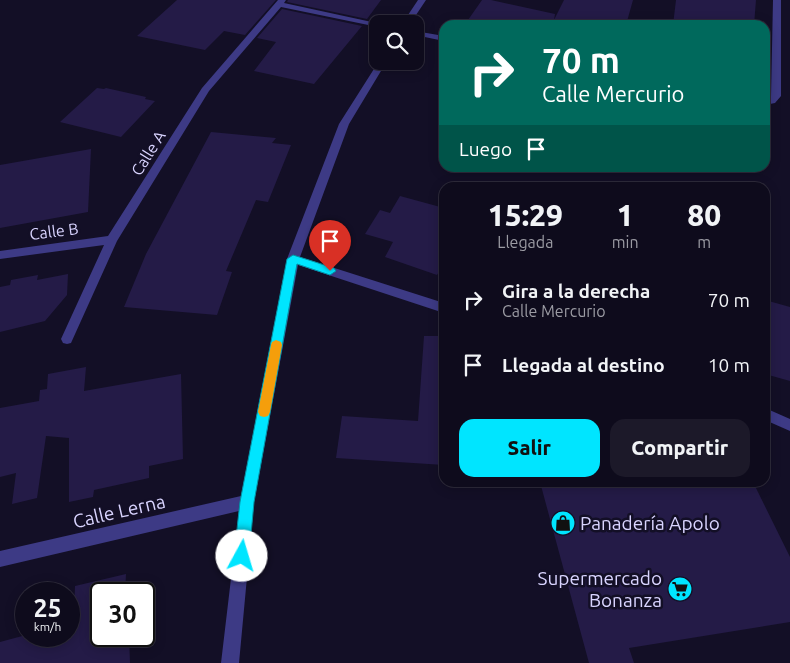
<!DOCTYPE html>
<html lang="es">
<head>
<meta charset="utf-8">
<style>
	:root { --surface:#0e0b1c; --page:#1c1929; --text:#f1f3f6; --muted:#9b9ba3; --line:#2e2b3b; --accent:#00e5ff }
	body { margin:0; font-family:Ubuntu,sans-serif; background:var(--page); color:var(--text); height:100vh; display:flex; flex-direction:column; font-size:19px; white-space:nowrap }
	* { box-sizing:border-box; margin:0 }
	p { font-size:16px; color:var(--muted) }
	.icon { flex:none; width:28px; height:28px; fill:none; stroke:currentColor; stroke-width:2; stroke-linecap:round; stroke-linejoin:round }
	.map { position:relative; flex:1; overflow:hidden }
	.details { position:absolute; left:439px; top:182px; width:331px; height:305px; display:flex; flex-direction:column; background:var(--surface); border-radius:15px; box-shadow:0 2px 12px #0003,0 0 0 1px var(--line) }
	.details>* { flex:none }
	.hud { position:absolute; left:439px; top:20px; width:331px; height:152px; border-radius:15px; box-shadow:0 2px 12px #0003,0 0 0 1px var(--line); background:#00695c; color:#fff; overflow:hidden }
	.tools { position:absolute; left:369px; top:15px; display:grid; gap:10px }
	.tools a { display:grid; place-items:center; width:55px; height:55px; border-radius:10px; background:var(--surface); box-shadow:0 2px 12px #0003,0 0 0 1px var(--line); font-size:25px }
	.speed { position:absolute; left:15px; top:582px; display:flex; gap:10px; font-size:25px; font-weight:700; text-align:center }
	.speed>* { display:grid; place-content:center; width:65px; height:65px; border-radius:50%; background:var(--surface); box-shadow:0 2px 12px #0003,0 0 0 1px var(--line); line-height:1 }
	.speed small { font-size:12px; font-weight:400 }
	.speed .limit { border:2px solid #111; border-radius:8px; background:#fff; color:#111 }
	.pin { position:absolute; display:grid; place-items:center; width:42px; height:42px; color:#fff; margin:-51px -21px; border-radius:50% 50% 50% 0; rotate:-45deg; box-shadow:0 0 5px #0007 }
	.pin .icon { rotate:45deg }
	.me { position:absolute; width:55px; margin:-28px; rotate:6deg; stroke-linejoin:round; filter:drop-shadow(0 0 4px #0008) }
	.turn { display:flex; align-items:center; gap:18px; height:105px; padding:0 20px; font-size:22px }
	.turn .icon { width:65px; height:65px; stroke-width:2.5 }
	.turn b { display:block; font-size:35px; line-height:42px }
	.then { display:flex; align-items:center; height:48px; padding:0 20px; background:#0003; gap:10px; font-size:19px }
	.eta { display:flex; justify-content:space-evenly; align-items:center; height:85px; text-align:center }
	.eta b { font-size:30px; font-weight:800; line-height:35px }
	.cta { display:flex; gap:10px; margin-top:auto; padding:10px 20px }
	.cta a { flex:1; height:58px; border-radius:15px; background:var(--accent); color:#111; font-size:20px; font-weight:800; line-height:58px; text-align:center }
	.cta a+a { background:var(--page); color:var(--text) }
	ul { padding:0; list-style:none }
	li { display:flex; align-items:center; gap:15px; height:65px; padding:0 20px }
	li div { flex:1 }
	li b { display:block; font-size:19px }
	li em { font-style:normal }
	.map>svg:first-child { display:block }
	.building { fill:#241b47 }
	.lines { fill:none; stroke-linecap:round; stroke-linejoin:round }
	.minor { fill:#3d3a85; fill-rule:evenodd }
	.route { fill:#00e5ff; stroke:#0095a6 }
	.slow { fill:#f59e0b }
	.labels { text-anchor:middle; stroke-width:5; stroke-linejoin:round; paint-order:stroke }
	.street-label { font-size:16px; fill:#d9d4ff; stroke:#130f26 }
	.near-street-label { font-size:19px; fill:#d9d4ff; stroke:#130f26 }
	.near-poi-label { font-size:19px; fill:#d9d4ff; stroke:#130f26; text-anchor:start }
</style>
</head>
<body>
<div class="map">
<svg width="790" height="663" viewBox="0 0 790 663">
	<rect width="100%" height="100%" fill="#130f26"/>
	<path class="building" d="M177,0H276L245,35L224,31L205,50L137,36Z
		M288,0H381L367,19L287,2Z
		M482,0H491L555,14L554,20L564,0H633L626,25H491L468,20Z
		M676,0H756L754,25H673Z
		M282,9L362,26L314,84L254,71L276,42L257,38Z
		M97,88L104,89L106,88L146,97L145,99L155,101L121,137L60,122Z
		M211,132L276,138L272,143L291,145L268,202L256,200L226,271L232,272L217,315L124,307L146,254Z
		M91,149L88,212L0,228V165Z
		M400,196L444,208V264L437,275L385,257L393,242L365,234L380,210L390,213Z
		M68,274L67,295L45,321L0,332V287L10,285L11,280L38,275L37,280Z
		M765,300L790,307V381L765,374Z
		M424,336H444V465L336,458L342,416L418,421Z
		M86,367L84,391L181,374L183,459L149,466V478L94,490L93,497L69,502V438L46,436L37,498L12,504L16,473L0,477V408L39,401L40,390L47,389L48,374Z
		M540,482H753L790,557V622L629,648L634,663H589Z
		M126,574L125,594H101V636H129L130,663H0V642L26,635L69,636V616L74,615L75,586Z"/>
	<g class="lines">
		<path class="minor" d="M278,0H286L284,3L381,24H378V27L281,7L209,91L117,241L71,343L67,344L63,343L61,339L104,245L0,259V251L108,236L202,88Z
			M418,0H426L410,24H402Z
			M773,0H781V96L775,103L765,105V99L771,96Z
			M415,31L444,36V41L415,35Z
			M379,61H387L349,124L300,257L444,303V313L298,265L254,502L239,663H221L239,511L0,567V551L241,496L287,259L339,124Z
			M765,408L790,419V431L765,420Z"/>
	</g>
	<path class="route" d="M293,255L334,268L336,271L330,275L297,264L254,502L249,556L247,561L242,563L236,561L234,556L240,502L287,259Z"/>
	<path class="slow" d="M276,340L281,342L282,345L270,412L268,416L264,417L260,416L258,412L271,345L272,342Z"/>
	<defs>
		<symbol id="shop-disc" viewBox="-11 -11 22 22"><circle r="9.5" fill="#00e5ff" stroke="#130f26"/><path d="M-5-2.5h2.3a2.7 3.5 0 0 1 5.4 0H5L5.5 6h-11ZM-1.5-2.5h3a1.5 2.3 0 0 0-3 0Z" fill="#111"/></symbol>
		<symbol id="supermarket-disc" viewBox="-11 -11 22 22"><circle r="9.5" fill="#00e5ff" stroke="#130f26"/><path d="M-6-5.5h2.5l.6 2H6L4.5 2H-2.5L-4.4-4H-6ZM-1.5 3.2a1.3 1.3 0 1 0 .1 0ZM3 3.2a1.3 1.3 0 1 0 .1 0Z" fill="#111"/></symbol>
	</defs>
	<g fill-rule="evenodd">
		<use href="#shop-disc" x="549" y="509" width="28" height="28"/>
		<use href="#supermarket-disc" x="666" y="575" width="28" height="28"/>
	</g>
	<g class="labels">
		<g class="street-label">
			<text transform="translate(148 153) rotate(-58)" y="6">Calle A</text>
			<text transform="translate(54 231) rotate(-7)" y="6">Calle B</text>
		</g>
		<g class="near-street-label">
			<text transform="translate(119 511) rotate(-13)" y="7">Calle Lerna</text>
		</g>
		<g class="near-poi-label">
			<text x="580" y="530">Panadería Apolo</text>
			<text x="662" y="585" text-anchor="end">Supermercado<tspan x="662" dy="22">Bonanza</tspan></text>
		</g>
	</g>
</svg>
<div class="tools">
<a><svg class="icon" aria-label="search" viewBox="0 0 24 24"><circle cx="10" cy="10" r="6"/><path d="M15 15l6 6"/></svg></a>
</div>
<div class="speed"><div>25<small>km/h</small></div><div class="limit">30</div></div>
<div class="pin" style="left:330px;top:271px;background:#d93025"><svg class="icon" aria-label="arrive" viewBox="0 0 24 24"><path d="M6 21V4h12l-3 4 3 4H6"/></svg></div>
<svg class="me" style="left:242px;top:556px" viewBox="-20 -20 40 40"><circle r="19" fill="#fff"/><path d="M0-13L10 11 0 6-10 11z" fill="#00e5ff"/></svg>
<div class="hud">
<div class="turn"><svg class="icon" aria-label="right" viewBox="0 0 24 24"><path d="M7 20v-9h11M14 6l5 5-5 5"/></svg><div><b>70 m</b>Calle Mercurio</div></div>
<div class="then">Luego<svg class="icon" aria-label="arrive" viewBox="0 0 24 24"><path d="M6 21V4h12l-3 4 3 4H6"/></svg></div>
</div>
<section class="details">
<div class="eta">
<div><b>15:29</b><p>Llegada</p></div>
<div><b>1</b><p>min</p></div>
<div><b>80</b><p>m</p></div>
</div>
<ul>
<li><svg class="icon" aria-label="right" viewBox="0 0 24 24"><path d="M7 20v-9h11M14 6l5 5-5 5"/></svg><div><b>Gira a la derecha</b><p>Calle Mercurio</p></div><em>70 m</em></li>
<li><svg class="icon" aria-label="arrive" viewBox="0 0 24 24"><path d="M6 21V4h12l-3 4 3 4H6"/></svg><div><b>Llegada al destino</b></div><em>10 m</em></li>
</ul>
<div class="cta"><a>Salir</a><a>Compartir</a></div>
</section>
</div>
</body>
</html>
